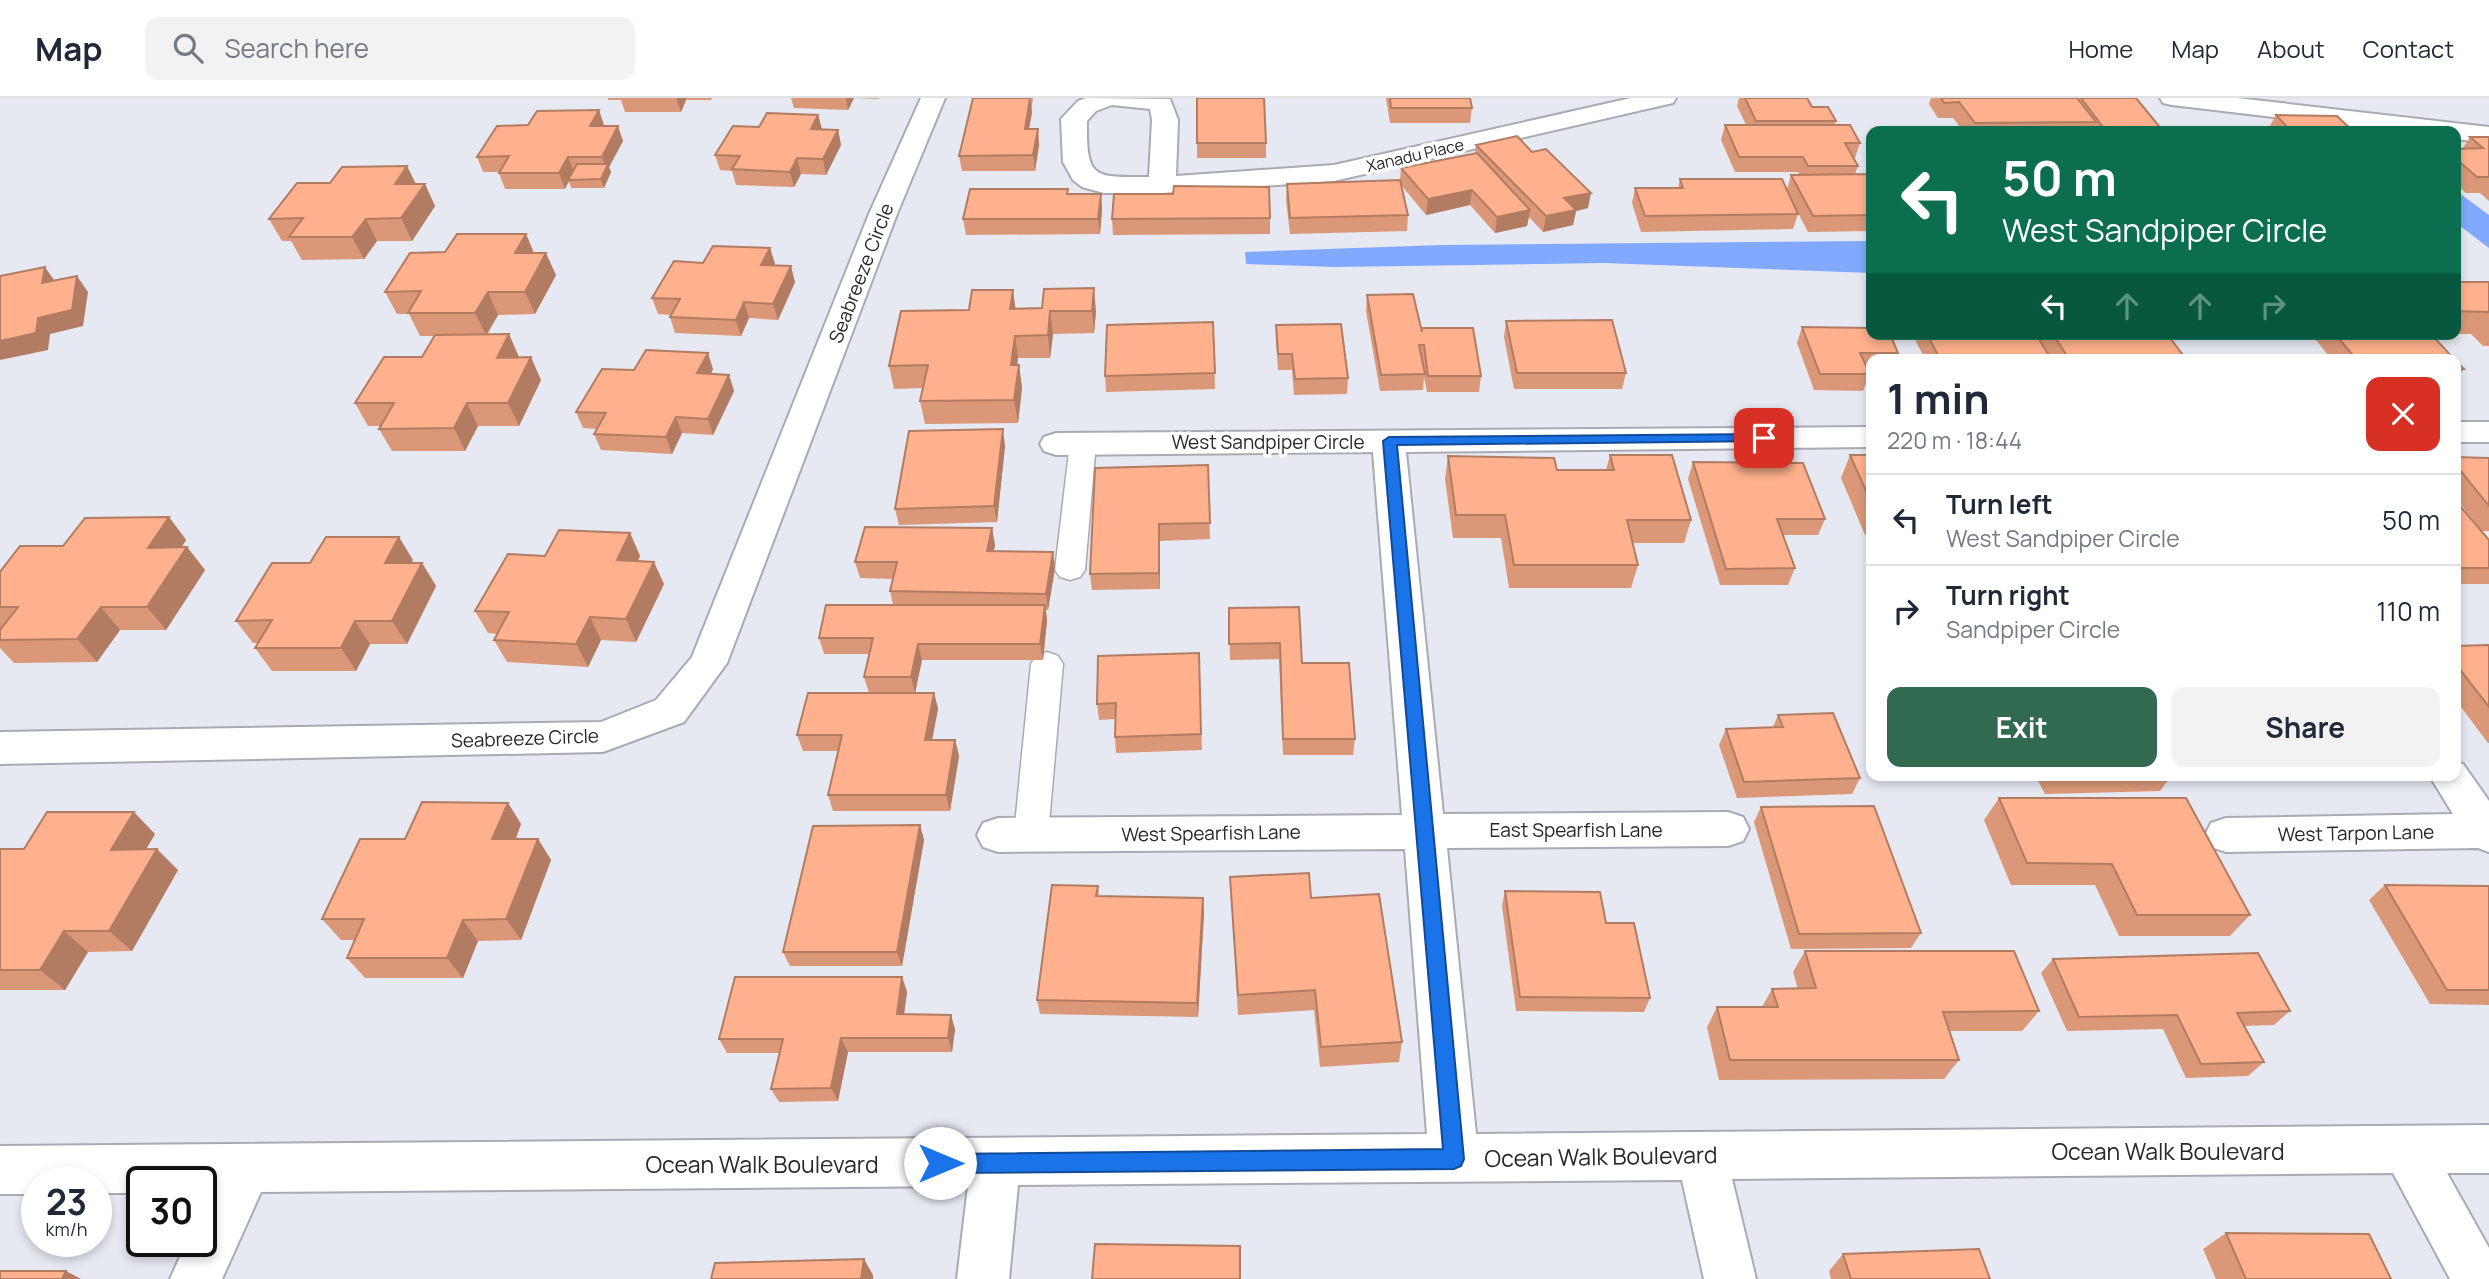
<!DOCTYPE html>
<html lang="en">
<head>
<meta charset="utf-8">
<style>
	:root { --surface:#fff; --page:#f2f2f3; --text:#1f2937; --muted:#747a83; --line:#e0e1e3; --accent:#316a51 }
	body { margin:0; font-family:Manrope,sans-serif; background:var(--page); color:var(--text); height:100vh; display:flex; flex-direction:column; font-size:26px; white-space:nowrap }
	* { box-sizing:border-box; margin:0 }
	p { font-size:23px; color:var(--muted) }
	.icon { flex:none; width:38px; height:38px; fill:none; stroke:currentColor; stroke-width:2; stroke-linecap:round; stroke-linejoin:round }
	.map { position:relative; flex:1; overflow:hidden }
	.sheet { position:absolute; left:1866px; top:256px; width:595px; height:427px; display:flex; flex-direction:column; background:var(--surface); border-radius:14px; box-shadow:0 4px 10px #0003 }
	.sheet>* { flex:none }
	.guide { position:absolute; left:1866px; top:28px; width:595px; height:214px; border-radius:14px; box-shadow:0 4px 10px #0003; background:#0b6e4f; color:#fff; overflow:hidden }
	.speed { position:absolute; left:21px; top:1068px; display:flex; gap:14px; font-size:35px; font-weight:700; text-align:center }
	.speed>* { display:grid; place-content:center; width:91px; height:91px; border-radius:50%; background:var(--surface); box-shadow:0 4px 10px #0003; line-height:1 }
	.speed small { font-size:18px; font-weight:400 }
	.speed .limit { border:4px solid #111; border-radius:10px; background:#fff; color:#111 }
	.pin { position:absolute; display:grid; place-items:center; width:60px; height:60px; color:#fff; margin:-30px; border-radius:14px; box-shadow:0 4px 10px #0006 }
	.me { position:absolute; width:77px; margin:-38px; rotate:90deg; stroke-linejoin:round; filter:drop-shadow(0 0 5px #0008) }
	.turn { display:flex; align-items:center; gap:24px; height:147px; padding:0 21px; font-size:32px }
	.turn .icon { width:91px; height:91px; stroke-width:2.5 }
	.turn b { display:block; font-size:49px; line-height:60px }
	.lanes { display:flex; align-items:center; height:66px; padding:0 21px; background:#0003; justify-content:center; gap:35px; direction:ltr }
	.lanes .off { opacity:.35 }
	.round { display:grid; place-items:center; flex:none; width:74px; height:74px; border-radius:14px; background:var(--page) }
	.overview { display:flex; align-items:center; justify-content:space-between; height:119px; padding:0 21px }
	h1 { font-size:42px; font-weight:700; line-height:52px }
	.primary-button { display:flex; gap:14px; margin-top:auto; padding:14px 21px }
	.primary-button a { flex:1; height:80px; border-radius:14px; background:var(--accent); color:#fff; font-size:28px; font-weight:700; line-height:80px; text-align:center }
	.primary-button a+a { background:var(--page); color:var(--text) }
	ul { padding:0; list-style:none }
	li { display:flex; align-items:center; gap:21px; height:91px; padding:0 21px; border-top:2px solid var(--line) }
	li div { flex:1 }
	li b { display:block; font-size:26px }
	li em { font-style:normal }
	header { display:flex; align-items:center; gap:42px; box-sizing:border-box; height:98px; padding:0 35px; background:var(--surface); border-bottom:2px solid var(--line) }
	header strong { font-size:33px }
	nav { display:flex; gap:38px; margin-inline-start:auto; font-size:24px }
	.search { width:490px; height:63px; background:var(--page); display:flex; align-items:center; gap:18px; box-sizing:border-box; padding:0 24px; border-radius:14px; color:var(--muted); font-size:26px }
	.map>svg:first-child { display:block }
	.water { fill:#81a9fd }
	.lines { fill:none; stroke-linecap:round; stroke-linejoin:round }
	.service-casing { stroke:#a9abb4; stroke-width:3 }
	.minor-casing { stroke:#a9abb4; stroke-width:4 }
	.service { fill:#fff; fill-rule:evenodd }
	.minor { fill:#fff; fill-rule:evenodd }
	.wall { fill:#da9878 }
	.shaded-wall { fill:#b27c62 }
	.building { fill:#feb18c; stroke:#b27c62; stroke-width:2 }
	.route { fill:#1a73e8; stroke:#114b97; stroke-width:2 }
	.labels { text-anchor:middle; stroke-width:7; stroke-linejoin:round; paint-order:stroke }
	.far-street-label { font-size:16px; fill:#27282b; stroke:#fff }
	.street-label { font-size:19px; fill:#27282b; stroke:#fff }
	.near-street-label { font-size:23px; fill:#27282b; stroke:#fff }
</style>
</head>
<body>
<header>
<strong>Map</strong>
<div class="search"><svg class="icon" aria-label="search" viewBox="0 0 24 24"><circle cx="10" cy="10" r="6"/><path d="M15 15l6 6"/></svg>Search here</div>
<nav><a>Home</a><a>Map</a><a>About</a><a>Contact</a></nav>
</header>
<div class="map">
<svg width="2489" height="1181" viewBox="0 0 2489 1181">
	<rect width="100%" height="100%" fill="#e6e9f2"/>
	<path class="water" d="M2455,92L2489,117V150L2455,124Z
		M1871,143V175L1604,165L1335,169L1246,166L1245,154L1441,147Z"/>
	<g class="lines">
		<defs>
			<path id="service" d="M1083,336L1093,339L1096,345L1085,472L1080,479L1070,482L1060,479L1055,472L1070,345L1073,339Z
				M1047,554L1058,558L1063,566L1048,737L1043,747L1031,751L1019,747L1014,737L1031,566L1036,558Z"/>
			<path id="minor" d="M921,0H945L897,116L727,565L684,624L603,654L0,666V634L601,624L656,602L692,559L869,116Z
				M1086,0L1170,1L1178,22L1176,78L1334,67L1631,0H1676L1673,5L1664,7L1334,83L1162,95H1104L1082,89L1073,82L1063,64L1061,21L1078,3ZM1112,7L1150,11L1152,22L1149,79C1094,79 1086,82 1087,23L1096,13Z
				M2160,0H2237L2489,29V45L2455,41V33H2391L2172,7L2163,5Z
				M2455,324H2489V344H2455Z
				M1871,329V349L1406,354L1443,716L1728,714L1743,719L1749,731L1743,743L1728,748L1447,750L1476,1036L2489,1027V1075H2447L2489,1150V1181H2450L2393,1075L1732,1081L1756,1181H1704L1682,1082L1018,1087L1009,1181H957L968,1088L261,1094L222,1181H170L187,1143H201V1112L209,1094H201V1083H142V1095H96V1083H37V1096H0V1048L1427,1036L1405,751L998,754L983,749L977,737L983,725L998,720L1402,717L1373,354L1056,357L1044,353L1040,346L1044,339L1056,335Z
				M2455,663L2463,666L2489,703V754L2478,750L2226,754L2211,749L2205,737L2211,725L2226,720L2453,716L2429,677H2455Z"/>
		</defs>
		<use href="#service" class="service-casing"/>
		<use href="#minor" class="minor-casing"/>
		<use href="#service" class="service"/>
		<use href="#minor" class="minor"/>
	</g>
	<path class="wall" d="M608,0H712L711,2H686L681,14H625L621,2H608Z
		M791,0H879L878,1L854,0L848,12L794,10Z
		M973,0H1033L1029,31H1038L1039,47L1035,73H962L959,58Z
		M1386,0H1470L1472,10L1470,25H1390Z
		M1739,0H1807L1812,9L1836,23L1834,27L1860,45L1855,60H1854L1858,68L1855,76H1871V133L1808,134L1797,113L1798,116L1793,131L1641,134L1632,105L1635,90H1678L1680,81L1787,92L1791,77H1799L1798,74H1735L1721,42L1725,27H1746L1737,8Z
		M1931,0H2136L2163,33H1963L1953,20H1938L1929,6Z
		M818,17L822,31L838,32L841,47L826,77L801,76L794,89L736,87L732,73L720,72L715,57L759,29Z
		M2276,17L2353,33H2267Z
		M604,27L623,43L609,69L611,74L604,90H571L569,83L565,91H505L499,75V74H483L477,59Z
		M2470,39H2489V103L2480,95H2466L2455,85V51L2463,50Z
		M1197,45H1266V60H1197Z
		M1476,47L1588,110L1576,113L1573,127L1543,134L1529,119L1527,128L1495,135L1470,107L1426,117L1402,88L1408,117L1407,133L1290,136L1286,102L1287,86L1400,82L1401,70L1475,56Z
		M416,86L435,108L412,143H377L364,161L302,162L291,143H282L269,121Z
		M1068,91V96H1101L1102,112L1100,136L966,137L963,121Z
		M1270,120V136L1113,137L1112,121Z
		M526,136L534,155L556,177L535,216L498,217L487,237L519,259L541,282L519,328H478L465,353H392L379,331L381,328H368L355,305L422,259L434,238H420L409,216H397L385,194L445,154Z
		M770,150L775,166L774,168L795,184L778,222L749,220L741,238L675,235L670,219L671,217L658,216L652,200L703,165Z
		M2455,184H2489V248H2483L2471,236H2455Z
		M1367,197L1481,278L1479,294H1427L1424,279L1423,292L1380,293L1366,213Z
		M1015,211L1096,213L1094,235L1053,236L1050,260H1018L1017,267H1019L1022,290L1018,325L925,326L920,303L923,290L894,291L889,268L969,212Z
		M1506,223L1626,275L1622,291H1514L1504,239Z
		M1213,224L1215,291L1106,294L1105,278Z
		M1276,227L1348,280L1347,296L1294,297L1292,272H1278L1276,243Z
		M1802,229L1898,255L1896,261H1871V271H1867L1870,276L1863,293L1814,292L1797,245Z
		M1912,236H2036L2041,243L2044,236H2167L2186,261H1925Z
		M2320,236H2431L2454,261H2331L2316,242Z
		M2455,262L2464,271L2455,283Z
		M713,271L711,276L729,277L734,293L713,337L682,335L672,356L601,352L594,336L597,331L583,330L576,314L634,272Z
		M1005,348L997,424L899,427L895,411Z
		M1610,357L1691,422L1684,445H1632L1638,467L1631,490H1509L1501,440H1453L1445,381L1448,358L1557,372H1606Z
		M1850,357H1871V437H1865L1841,380Z
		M2455,359L2489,360V433H2482L2455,399Z
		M1693,364L1825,421L1818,437H1783L1795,470L1788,487H1720L1688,381Z
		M1208,367L1210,441L1160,443V491L1092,492L1090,476Z
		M2455,402L2489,442V486H2455Z
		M169,419L186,442L182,449H187L205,472L166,532H120L97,564L14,565L0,550V474L63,448Z
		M992,430L995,447L994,453L1053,454L1055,470L1048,512H1046L1047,523L1043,562H922L915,595H934L938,611L932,642H955L959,658L950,713H833L828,697L838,653H803L797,637L869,595L864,579L869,556H824L819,540L893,507L890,493L893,481L860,480L855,464Z
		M630,435L640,458L638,463L664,486L636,544L601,542L588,569L507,564L494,542L497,536L488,535L475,513L545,458Z
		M413,462L411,465H422L436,488L407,546H370L356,573H272L255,550L258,545H253L236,523L310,465Z
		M1299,509L1302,565L1355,641L1353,657H1283L1279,561L1230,562L1229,510Z
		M2489,547V645H2488L2455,601V548Z
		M1199,555L1202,652L1116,655L1115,639V621L1099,622L1097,606Z
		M1778,617L1860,680L1852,696L1737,700L1719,647L1726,631L1773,629Z
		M2035,677H2172L2160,693L2045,696Z
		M1999,700L2250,817L2230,838H2119L2095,787H2011L1984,722Z
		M508,705L521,726L516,741H538L551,762L521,842L478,843L463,880H365L347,860L355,842H341L322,821L405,741Z
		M1761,709L1921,835L1911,850L1791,851L1754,724Z
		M920,727L924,742L902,868H790L783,854Z
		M155,736L146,751L178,772L132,853L88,854L65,892H0V751H24Z
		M1230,779L1311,800L1402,944L1399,964L1320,969L1314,912L1238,917Z
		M2385,787L2489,788V907L2430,906L2369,802Z
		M1098,788L1099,798L1203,800L1204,815L1198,919L1040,916L1037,902Z
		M1505,793L1606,825L1650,900L1644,914L1516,913L1502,808Z
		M1805,853L2039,913L2022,933H1950L1959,962L1944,981L1719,982L1707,929L1717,909H1762L1772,891H1798L1793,874Z
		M2053,861L2290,913L2274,927L2244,928L2264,964L2248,978L2186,980L2163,931L2067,933L2041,875Z
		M902,879L907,894L904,916L955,931L952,954H848L838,1003L779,1004L771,991L780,955H727L719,941Z
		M2226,1135L2391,1181H2216L2203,1151Z
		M1843,1156L1990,1181H1831L1829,1173Z"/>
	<path class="shaded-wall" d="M676,0H686V2L681,14Z
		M846,0H854L848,12Z
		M1030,0L1032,15L1026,47L1025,31Z
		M599,12L604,27L595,43L590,28Z
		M818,17L822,32L811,31Z
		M618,28L623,43L609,69L611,74L604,90L601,81L606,71L602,59Z
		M1038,31L1039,47L1035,73L1033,57Z
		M838,32L841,47L826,77L823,61Z
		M568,59L574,74L568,82L569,83L565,91L559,75Z
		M797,60L801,76L794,89L790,74Z
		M407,68L418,90L395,86Z
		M425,86L435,108L412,143L401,120Z
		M1472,92L1470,107L1426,117L1428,101Z
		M1591,95L1588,110L1576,113L1573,127L1543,134L1546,118L1564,100Z
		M1101,96L1102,112L1100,136L1098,121Z
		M1530,112L1527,128L1495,135L1497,119Z
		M366,121L377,143L364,161L352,139Z
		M526,136L535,158L515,155Z
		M770,150L775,166L766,183L761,167Z
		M546,155L556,177L535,216L525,194Z
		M791,168L795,184L778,222L773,206Z
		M45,169L56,185H42Z
		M77,178L88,194L83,228L50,236L48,252L0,262V243L38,220Z
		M1094,190L1096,213L1094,235L1092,213Z
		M1013,192L1016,214L1010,211Z
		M488,194L498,217L486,237L475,215Z
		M744,204L749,220L741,238L736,222Z
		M1050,213L1053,236L1050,260L1048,237Z
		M509,236L519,259L497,260Z
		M1015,238L1018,260L1014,290L1011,267Z
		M708,255L713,271L703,291L697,275Z
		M531,259L541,282L519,328L508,305Z
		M1019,267L1022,290L1018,325L1014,302Z
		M729,277L734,293L713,337L708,321Z
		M467,305L478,328L465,353L454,330Z
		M676,319L682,335L672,356L666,339Z
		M1003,331L1005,348L997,424L994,408Z
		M169,419L186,442L166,472L148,450Z
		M1159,426L1160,443V491L1159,475Z
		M992,430L995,447L990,469L987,453Z
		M630,435L640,458L627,485L617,462Z
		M399,439L413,462L399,488L385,465Z
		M187,449L205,472L166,532L147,509Z
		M1053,454L1055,470L1048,512L1046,496Z
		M654,464L664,486L636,544L626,521Z
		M422,465L436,488L407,546L392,523Z
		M1045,507L1047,523L1043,562L1040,546Z
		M101,509L120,532L97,564L77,541Z
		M590,519L601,542L588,569L576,546Z
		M355,523L370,546L356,573L341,550Z
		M918,546L922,562L915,595L911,579Z
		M934,595L938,611L929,657L925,642Z
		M955,642L959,658L950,713L946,697Z
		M508,705L521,726L507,763L492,741Z
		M134,714L155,736L133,773L111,752Z
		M920,727L924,742L902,868L897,854Z
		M538,741L551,762L521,842L506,821Z
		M157,751L178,772L132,853L109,833Z
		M1203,800L1204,815L1198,919L1197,905Z
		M463,822L478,843L463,880L447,860Z
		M64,833L88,854L65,892L40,872Z
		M902,879L907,894L902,931L897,916Z
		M951,917L955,931L952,954L948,940Z
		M841,940L848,954L838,1003L831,990Z
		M864,1161L873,1177V1181H861Z
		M66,1173L81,1181H62Z"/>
	<path class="building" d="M973,0H1030L1025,31H1038L1033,57L959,58Z
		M1197,0H1264L1266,45H1197Z
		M1390,0H1470L1472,10H1391Z
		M1745,0H1807L1812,9H1828L1836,23H1756Z
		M1941,0H2077L2096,24L1975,25L1959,4L1944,5Z
		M2081,0H2136L2163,33H2106Z
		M599,12L590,28H618L602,59H568L559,75H499L509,58L477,59L497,28L528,27L537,13Z
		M767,15L818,17L811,31L838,32L823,61L797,60L790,74L732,71L740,58L715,57L733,28L759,29Z
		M2276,17L2337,18L2353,33H2291Z
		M1725,27H1850L1860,45H1845L1858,68H1808L1803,59H1739Z
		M2094,30L2096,33H1986L1985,31Z
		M1517,38L1532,54L1546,51L1591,95L1564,100L1576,112L1546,118L1476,47Z
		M2470,39H2489V79H2477L2455,60V51L2483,50Z
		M1477,55L1530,112L1497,119L1472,92L1428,101L1401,70Z
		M577,66H608L601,81L568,82Z
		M407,68L395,86H425L401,120L366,121L352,139H289L303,120L269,121L297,85H330L342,69Z
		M1871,76V117L1813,118L1791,77Z
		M1680,81H1782L1798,116L1645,118L1635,90H1683Z
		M1400,82L1408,117L1290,120L1287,86Z
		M1174,88L1269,89L1270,120L1112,121L1114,96H1173Z
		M970,91H1068L1067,96H1101L1098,121H963Z
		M457,136H526L515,155H546L525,194H488L475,215H408L421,193L385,194L410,155L445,154Z
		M713,148L770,150L761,167L791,168L773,206L744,204L736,222L670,219L680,201L652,200L674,163L703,165Z
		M45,169L42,185L77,178L72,212L38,220L36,235L0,243V178Z
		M2455,184H2489V214L2455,213Z
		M1094,190L1092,213H1050L1048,237L1015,238L1011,267H1019L1014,302L920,303L928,267L889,268L901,213L969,212L972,192H1013L1010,211L1042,210L1044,191Z
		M1413,196L1422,234V230H1473L1481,278H1428L1424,247H1419L1425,276L1381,277L1367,197Z
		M1612,222L1626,275H1517L1506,223Z
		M1213,224L1215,275L1105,278L1107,227Z
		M1341,226L1348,280L1295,281L1292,256H1278L1276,227Z
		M1802,229L1871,230V236H1890L1898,255H1860L1870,276H1820Z
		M509,236L497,260L531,259L508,305H467L454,330L379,331L394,305H355L384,259H422L435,237Z
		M1927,236H2036L2051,261H1940Z
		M2053,236H2167L2186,261H2069Z
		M2335,236H2431L2454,261H2356Z
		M646,252L708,255L697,275L729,277L708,321L676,319L666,339L594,336L606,315L576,314L602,271L634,272Z
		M2455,262L2464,271L2455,272Z
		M1003,331L994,408L895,411L909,333Z
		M1610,357H1672L1691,422H1627L1638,467H1514L1505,417H1456L1448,358L1554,360L1557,372H1614Z
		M1850,357H1871V404Z
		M2455,359L2489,360V408L2455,366Z
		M1693,364L1803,365L1825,421H1777L1795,470L1726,471Z
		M1208,367L1210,425L1159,426V475L1090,476L1095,370Z
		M2455,402L2489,442V470H2461L2455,464Z
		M169,419L148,450L187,449L147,509H101L77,541L0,542V532L18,509H0V474L20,448H63L85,420Z
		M865,429L992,430L987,453L1053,454L1046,496L890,493L897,464H855Z
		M559,432L630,435L617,462L654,464L626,521L590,519L576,546L494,542L509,514L475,513L508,456L545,458Z
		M326,439H399L385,465H422L392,523H355L341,550H255L272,522L236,523L272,465H310Z
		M826,507H1045L1040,546H918L911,579H864L873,540H819Z
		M1299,509L1302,565H1349L1355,641H1283L1280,545L1229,546V510Z
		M2489,547V609L2455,565V548Z
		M1199,555L1201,636L1115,639L1116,605L1097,606L1098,558Z
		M808,595H934L925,642H955L946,697H828L842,637H797Z
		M1833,615L1860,680L1744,684L1726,631L1783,629L1778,617Z
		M2054,677H2162L2055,681Z
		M1999,700H2186L2250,817H2137L2112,766L2027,765Z
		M422,704L508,705L492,741H538L506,821L463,822L447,860H347L364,821H322L360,741H405Z
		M1874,708L1921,835L1799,836L1761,709Z
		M47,714H134L111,752L157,751L109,833H64L40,872H0V751H24Z
		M920,727L897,854H783L813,728Z
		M1309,775L1311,800L1379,796L1402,944L1321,949L1315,892L1238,897L1230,779Z
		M1052,787L1098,788L1096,798L1203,800L1197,905L1037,902Z
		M2385,787L2489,788V892H2447Z
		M1505,793L1600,794L1606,825H1634L1650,900L1520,899Z
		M1805,853H2014L2039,913L1943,914L1959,962H1730L1717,909H1778L1772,891L1816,890Z
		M2258,855L2290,913L2237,915L2264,964L2201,966L2177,917L2079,919L2053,861Z
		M735,879H902L897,916L951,917L948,940H841L831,990L771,991L783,941H719Z
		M2226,1135L2369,1136L2391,1181H2246Z
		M1095,1146L1240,1148V1181H1092Z
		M1979,1151L1990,1181H1851L1843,1156Z
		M864,1161L861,1181H711L715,1165Z
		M0,1173H66L62,1181H0Z"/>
	<path class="route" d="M1764,336L1771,340L1769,343L1397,347L1464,1061L1461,1068L1454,1071L940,1075L932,1072L929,1065L932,1058L940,1056L1443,1051L1383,343L1389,339Z"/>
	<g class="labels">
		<g class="far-street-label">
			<text transform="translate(1415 57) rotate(-13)" y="6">Xanadu Place</text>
		</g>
		<g class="street-label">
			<text transform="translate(861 175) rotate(-69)" y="7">Seabreeze Circle</text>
			<text x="1268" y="351">West Sandpiper Circle</text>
			<text transform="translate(525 640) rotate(-2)" y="7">Seabreeze Circle</text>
			<text x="1576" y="739">East Spearfish Lane</text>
			<text transform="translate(1211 735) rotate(-1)" y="7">West Spearfish Lane</text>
			<text transform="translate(2356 735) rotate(-1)" y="7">West Tarpon Lane</text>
		</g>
		<g class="near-street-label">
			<text x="2168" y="1062">Ocean Walk Boulevard</text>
			<text transform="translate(1601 1059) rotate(-1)" y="8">Ocean Walk Boulevard</text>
			<text x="762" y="1075">Ocean Walk Boulevard</text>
		</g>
	</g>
</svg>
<div class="speed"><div>23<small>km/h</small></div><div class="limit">30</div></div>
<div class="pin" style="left:1764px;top:340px;background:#d93025"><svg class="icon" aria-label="arrive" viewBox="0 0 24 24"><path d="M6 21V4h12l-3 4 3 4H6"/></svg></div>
<svg class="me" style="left:940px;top:1065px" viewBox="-20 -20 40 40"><circle r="19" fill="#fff"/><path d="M0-13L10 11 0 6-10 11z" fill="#1a73e8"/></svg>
<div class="guide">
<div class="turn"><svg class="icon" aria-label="left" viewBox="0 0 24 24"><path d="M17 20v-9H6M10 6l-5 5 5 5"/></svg><div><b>50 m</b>West Sandpiper Circle</div></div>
<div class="lanes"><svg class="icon" aria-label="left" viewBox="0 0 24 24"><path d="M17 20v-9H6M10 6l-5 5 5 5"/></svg><svg class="icon off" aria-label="ahead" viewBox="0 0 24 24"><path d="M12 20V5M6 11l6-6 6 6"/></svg><svg class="icon off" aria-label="ahead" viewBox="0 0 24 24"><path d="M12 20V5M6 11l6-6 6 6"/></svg><svg class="icon off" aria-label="right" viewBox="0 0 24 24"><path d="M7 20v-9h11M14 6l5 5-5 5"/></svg></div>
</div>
<section class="sheet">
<div class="overview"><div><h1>1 min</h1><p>220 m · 18:44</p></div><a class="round" style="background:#d93025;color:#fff"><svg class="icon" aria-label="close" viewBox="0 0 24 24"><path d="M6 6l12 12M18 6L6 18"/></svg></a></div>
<ul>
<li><svg class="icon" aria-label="left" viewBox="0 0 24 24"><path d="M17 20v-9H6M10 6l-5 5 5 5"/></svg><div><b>Turn left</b><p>West Sandpiper Circle</p></div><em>50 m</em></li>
<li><svg class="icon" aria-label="right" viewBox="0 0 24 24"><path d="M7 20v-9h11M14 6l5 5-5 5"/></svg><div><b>Turn right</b><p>Sandpiper Circle</p></div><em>110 m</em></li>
</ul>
<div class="primary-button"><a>Exit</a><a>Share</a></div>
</section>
</div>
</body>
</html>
